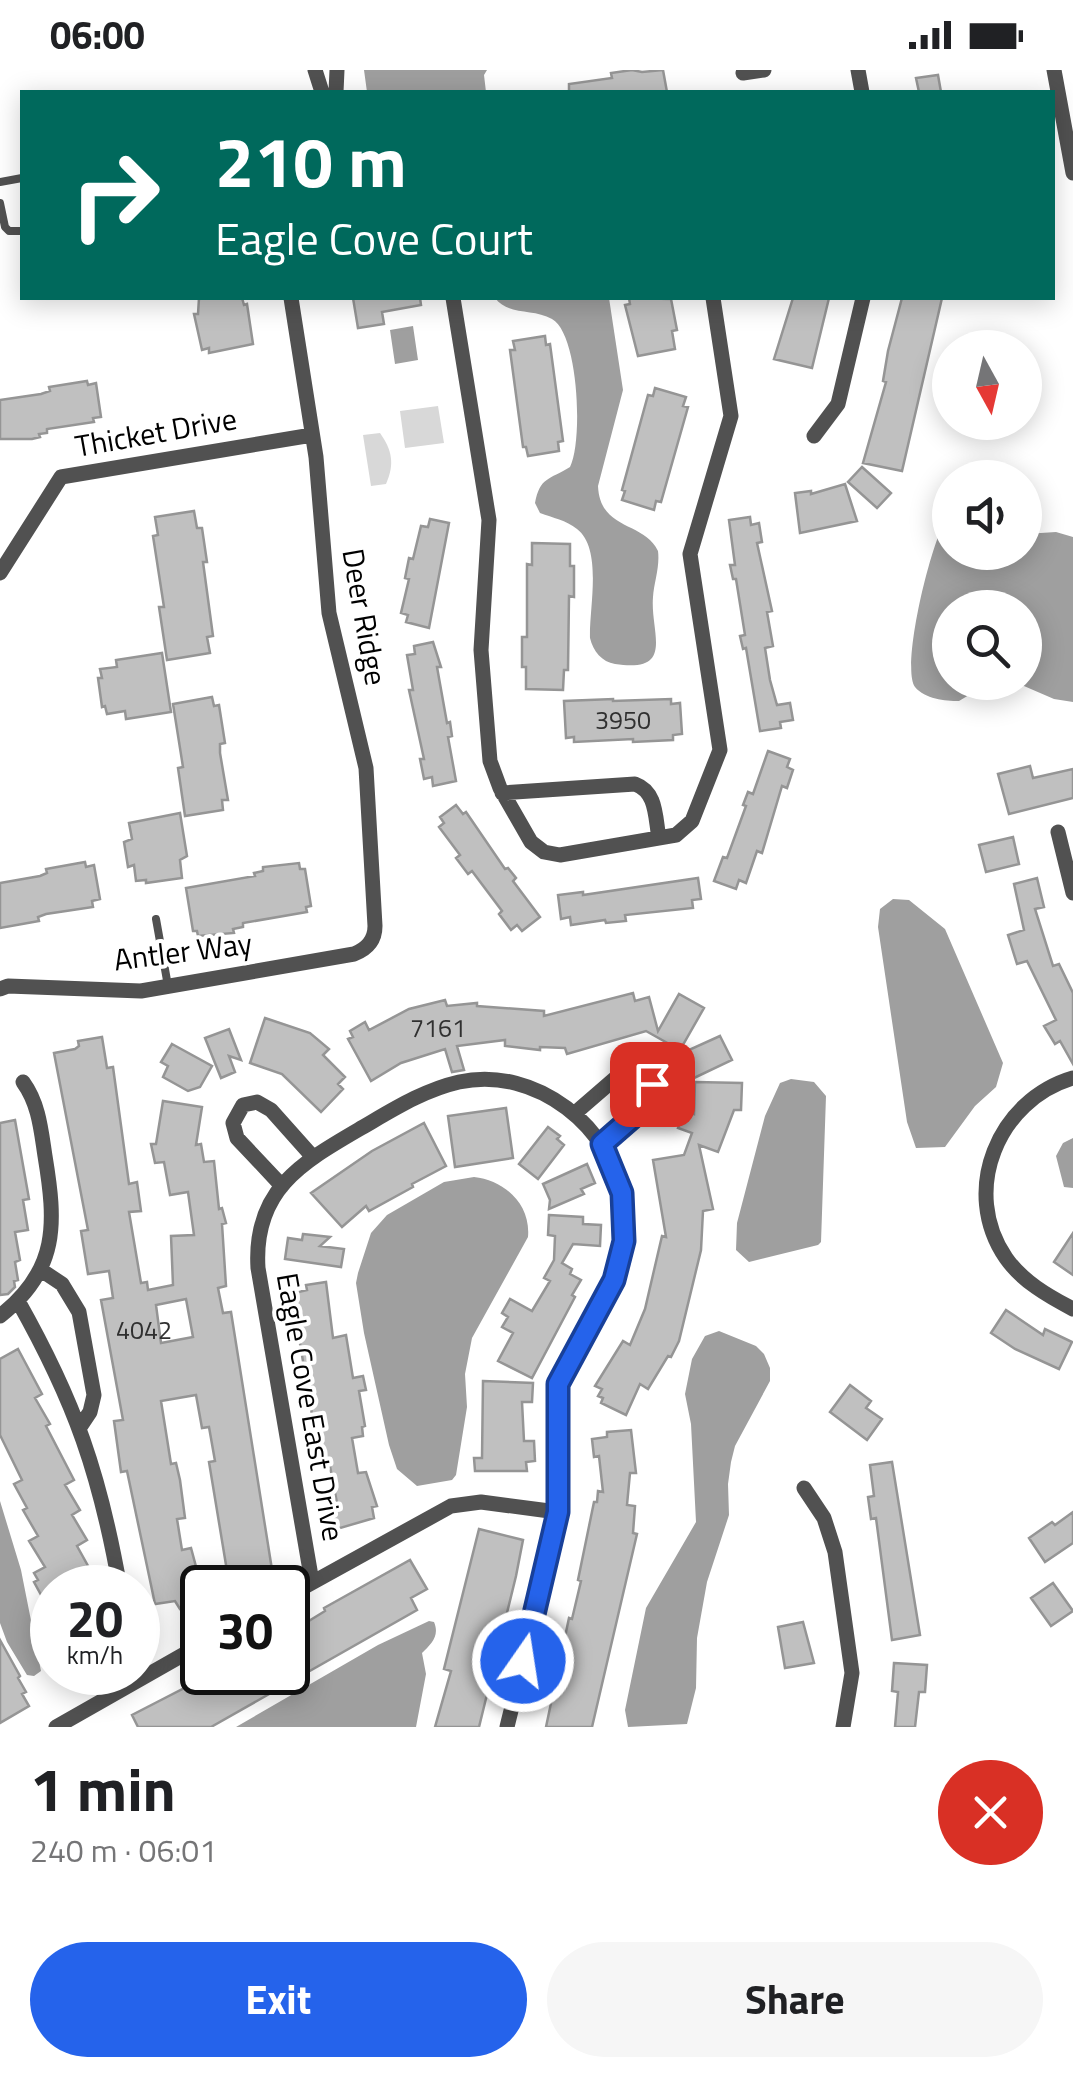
<!DOCTYPE html>
<html lang="en">
<head>
<meta charset="utf-8">
<style>
	:root { --surface:#fff; --page:#f6f6f6; --text:#202124; --muted:#757577; --accent:#2563eb }
	body { margin:0; font-family:"Titillium Web",sans-serif; background:var(--page); color:var(--text); height:100vh; display:flex; flex-direction:column; font-size:38px; white-space:nowrap }
	* { box-sizing:border-box; margin:0 }
	p { font-size:32px; color:var(--muted) }
	.icon { flex:none; width:55px; height:55px; fill:none; stroke:currentColor; stroke-width:2; stroke-linecap:round; stroke-linejoin:round }
	.map { position:relative; height:1657px; overflow:hidden }
	.side { display:flex; flex-direction:column; background:var(--surface); flex:1 }
	.side>* { flex:none }
	.banner { position:absolute; left:20px; top:20px; width:1035px; height:210px; border-radius:0px; box-shadow:0 5px 25px #0003; background:#00695c; color:#fff; overflow:hidden }
	.needle { width:65px; rotate:172deg }
	.fabs { position:absolute; left:932px; top:260px; display:grid; gap:20px }
	.fabs a { display:grid; place-items:center; width:110px; height:110px; border-radius:50%; background:var(--surface); box-shadow:0 5px 25px #0003; font-size:50px }
	.speed { position:absolute; left:30px; top:1495px; display:flex; gap:20px; font-size:50px; font-weight:700; text-align:center }
	.speed>* { display:grid; place-content:center; width:130px; height:130px; border-radius:50%; background:var(--surface); box-shadow:0 5px 25px #0003; line-height:1 }
	.speed small { font-size:25px; font-weight:400 }
	.speed .limit { border:5px solid #111; border-radius:15px; background:#fff; color:#111 }
	.pin { position:absolute; display:grid; place-items:center; width:85px; height:85px; color:#fff; margin:-42px; border-radius:20px; box-shadow:0 5px 15px #0006 }
	.me { position:absolute; width:110px; margin:-55px; rotate:13deg; stroke-linejoin:round; filter:drop-shadow(0 0 8px #0008) }
	.turn { display:flex; align-items:center; gap:35px; height:210px; padding:0 30px; font-size:45px }
	.turn .icon { width:130px; height:130px; stroke-width:2.5 }
	.turn b { display:block; font-size:70px; line-height:85px }
	.round { display:grid; place-items:center; flex:none; width:105px; height:105px; border-radius:52px; background:var(--page) }
	.summary { display:flex; align-items:center; justify-content:space-between; height:170px; padding:0 30px }
	h1 { font-size:60px; font-weight:700; line-height:75px }
	.button { display:flex; gap:20px; margin-top:auto; padding:20px 30px }
	.button a { flex:1; height:115px; border-radius:60px; background:var(--accent); color:#fff; font-size:40px; font-weight:700; line-height:115px; text-align:center }
	.button a+a { background:var(--page); color:var(--text) }
	.status { display:flex; justify-content:space-between; align-items:center; height:70px; padding:0 50px; background:var(--surface); direction:ltr }
	.status svg { height:28px; fill:currentColor }
	.map>svg:first-child { display:block }
	.green { fill:#d8d8d8 }
	.water { fill:#9f9f9f }
	.building { fill:#c0c0c0; stroke:#959595; stroke-width:2.5; fill-rule:evenodd }
	.lines { fill:none; stroke-linecap:round; stroke-linejoin:round }
	.service { stroke:#515151; stroke-width:8 }
	.minor { stroke:#515151; stroke-width:15 }
	.route-casing { stroke:#184099; stroke-width:25 }
	.route { stroke:#2563eb; stroke-width:18 }
	.labels { text-anchor:middle; stroke-width:8; stroke-linejoin:round; paint-order:stroke }
	.number-label { font-size:25px; fill:#303030 }
	.street-label { font-size:30px; fill:#000; stroke:#fff }
</style>
</head>
<body>
<div class="status"><b>06:00</b><svg viewBox="0 0 49 12"><path d="M0 12V9h3v3zM5 12V6h3v6zM10 12V3h3v9zM15 12V0h3v12zM26 1h20v11H26zM47 4h2v5h-2z"/></svg></div>
<div class="map">
<svg width="1073" height="1657" viewBox="0 0 1073 1657">
	<rect width="100%" height="100%" fill="#fff"/>
	<path class="green" d="M438,336L444,373L405,378L400,341Z
		M380,363C392,380 395,394 386,414L371,416L363,365Z"/>
	<path class="water" d="M364,0H487L484,5L486,22H367Z
		M495,228H609L623,320L598,416C600,461 644,451 658,481C660,497 654,512 653,527C650,563 676,603 615,594C602,592 593,581 590,568C589,538 603,479 577,459C566,450 553,448 540,443L535,433C540,407 549,410 570,397C583,372 579,264 552,249C533,238 509,246 495,228Z
		M413,256L418,290L395,294L390,260Z
		M950,443V482H1025V464L1056,462L1073,467V632L1054,629L1017,613L1025,612V538H950V612L989,613L959,631C945,631 925,629 915,617C900,597 933,461 950,443Z
		M893,829L909,830L945,859L1003,993L996,1017L975,1036L945,1077L916,1078L907,1052L878,857L880,839Z
		M791,1009L814,1012L826,1026L821,1172L818,1175L749,1192L736,1180L737,1153L765,1046L780,1013Z
		M1073,1068V1118L1064,1117L1056,1086L1063,1073Z
		M474,1107C504,1110 531,1134 528,1167L472,1268L465,1304L467,1337L456,1405L452,1410L417,1416L397,1399L389,1375L364,1263L356,1213L358,1203L371,1163L387,1145L444,1112Z
		M719,1261L756,1276L764,1284L770,1298V1311L735,1376L731,1392L728,1414L729,1445L707,1512L697,1568L696,1618L687,1654L628,1657L625,1640L646,1538L696,1452L691,1354L685,1324L692,1289L705,1266Z
		M0,1431L21,1500L40,1596L41,1601L34,1606L27,1605L7,1572L0,1553Z
		M429,1551L434,1552C440,1566 431,1574 422,1583L426,1604L416,1657H236L378,1575Z"/>
	<path class="building" d="M632,0L642,2L663,0L667,22H569V14L612,8L611,3Z
		M938,5L941,22H919L916,8Z
		M199,228H242L244,235L247,234L253,274L209,283V278L202,280L194,244H198Z
		M353,228H420L421,235L382,242L384,254L358,258Z
		M629,228L671,229L677,260L672,261L675,279L638,286L625,235L630,234Z
		M793,228H829L812,298L774,289Z
		M902,228H942L902,401L863,393L886,312L883,311L888,281Z
		M545,266L546,275L550,274L563,371L558,372L559,381L528,386L526,377H523L510,280H515L513,271Z
		M87,311L88,315L96,313L101,347L93,348L94,352L47,359V363L39,364L40,367L32,369H0V330L41,324L50,321L49,317Z
		M655,318L686,327L683,336L688,337L661,432L656,431L654,440L622,430L625,421L622,420L648,325L653,326Z
		M862,397L891,423L877,438L848,412Z
		M845,414L857,451L800,463L795,423L811,421V424Z
		M194,441L197,458H202L207,492H203L213,566L207,567L210,583L167,590L159,537H164L153,466L158,465L155,447Z
		M750,447L751,455L759,453L762,472L757,473L772,541L767,542L773,576L765,578L770,610L777,635L790,633L793,650L780,652L781,658L760,661L746,578L743,579L740,566L745,565L736,509H733L730,495H735L729,450Z
		M430,449L449,453L429,558L406,552L408,545L401,543L409,509L405,508L409,488L413,489L421,456L428,457Z
		M532,473L570,474V496H574V527L569,526L568,600H564L563,620L526,619V597H522V567H527V494L532,495Z
		M433,572L441,597H437L447,653L450,652L452,666L448,667L456,711L433,716L432,707L424,709L420,689H424L409,620H413L407,585L415,584L414,576Z
		M162,583L171,642L126,649L125,641L107,644L105,636L102,637L98,608H102L100,599L117,597L116,590Z
		M212,627L214,636L219,635L225,673L220,674V683L228,730H222L223,740L185,746L178,698L183,697L173,634Z
		M613,629V631L671,629V634L680,633L682,664L673,665V670L633,672V669L574,672V667L566,668L564,631Z
		M768,681L790,689L787,697L793,700L787,718L782,716L762,783L757,781L746,813L739,810L736,819L714,811L723,787L727,788L746,736L743,735L748,722L753,724Z
		M1030,696L1033,708L1073,699V728L1009,744L998,704Z
		M456,735L463,744L466,742L505,799L508,798L516,808L513,811L540,847L522,861L517,855L511,860L499,844L502,841L472,801L468,804L456,788L460,785L439,757L444,753L440,747Z
		M180,743L187,786L180,790L182,808L146,813V810L136,811L134,795L128,797L124,772L132,769L129,753Z
		M1013,767L1019,794L986,802L979,775Z
		M85,792L86,797L94,795L100,829L92,831L93,837L46,844L38,847L39,851L0,858V813L40,806L47,803L46,799Z
		M299,793L300,799H305L311,836L306,837L307,842L243,853V857L233,859L234,863L198,866L197,861H193L186,818L255,806L254,803L263,801V797Z
		M698,808L701,829L692,830L693,838L625,845L626,851L606,853L605,850L571,855L570,847L561,849L558,825L583,822V825Z
		M1037,808L1044,837L1035,839L1053,896L1059,894L1073,923V994L1060,971L1055,974L1044,956L1056,950L1027,891L1017,894L1008,865L1024,860L1014,814Z
		M633,923L635,931L649,927L658,961L679,924L704,938L680,980L646,961L567,984L565,978L540,977V980L505,976V970L457,976L464,1000L452,1002L445,979L401,993L371,1011L348,969L353,967L350,961L365,952L369,960L409,939L445,930L447,936L477,933V936L544,941V946Z
		M265,948L310,963L329,979L323,985L345,1007L338,1014L343,1019L321,1042L282,1004L250,993Z
		M229,959L241,990L229,986L235,1002L221,1008L205,968Z
		M720,966L732,990L694,1008L682,983Z
		M102,967L107,998L113,997L129,1114L137,1112L141,1141L129,1142L141,1213L147,1212L148,1220L173,1215L171,1166L194,1165L188,1122L170,1125L164,1092L155,1093L151,1074H156L163,1031L202,1037L196,1075L201,1074L204,1092L214,1091L219,1139L222,1138L226,1153L222,1154L226,1216L218,1218L223,1243L231,1242L273,1506L229,1513L209,1392L215,1391L209,1357L202,1358L196,1325L161,1331L171,1394L176,1393L180,1410L185,1448L177,1449L182,1480L191,1478L202,1519V1535L180,1539L175,1531L155,1534L127,1401L121,1402L114,1351L123,1350L101,1230L113,1228L109,1201L88,1204L81,1161L88,1160L54,983L75,979L79,976L78,971ZM186,1229L193,1267L161,1273L156,1235Z
		M172,974L212,996L200,1017L188,1021L163,1007L168,996L161,992Z
		M695,1012L742,1013L741,1040H734L718,1082L699,1075L713,1139L703,1141L701,1180L679,1271L671,1287L668,1286L648,1319L640,1314L626,1345L601,1333L603,1328L598,1326L602,1319L595,1316L623,1271L630,1275L645,1239L662,1166L666,1167L653,1090L684,1085L692,1063L678,1058L684,1041L694,1044Z
		M506,1038L513,1088L455,1097L448,1046Z
		M15,1050L29,1129L23,1130L28,1160L15,1162L20,1190L15,1192L18,1210L14,1211L15,1217L8,1224L0,1225V1053Z
		M424,1053L446,1096L412,1114L413,1117L369,1141L366,1136L342,1157L311,1123L372,1081Z
		M548,1057L560,1066L557,1069L564,1075L538,1109L519,1094Z
		M587,1094L595,1113L581,1119L584,1124L549,1139L550,1130L543,1114Z
		M549,1145L583,1147V1154L601,1155L600,1176L573,1174L562,1193L572,1199L570,1204L581,1210L572,1225L575,1227L532,1308L498,1291L513,1263L502,1257L508,1247L502,1243L510,1229L532,1241L550,1211L544,1208L554,1190L555,1166L548,1165Z
		M1073,1163V1205L1054,1192Z
		M303,1164L330,1167L320,1176L344,1179L341,1197L285,1189L288,1168L302,1170Z
		M326,1212L333,1268L346,1265L353,1308L363,1306L366,1320L359,1321L365,1356L362,1357L363,1366L352,1368L358,1403L366,1402L377,1436L372,1437L374,1448L330,1461L326,1441L338,1438L329,1391L320,1392L294,1238H297L294,1223L307,1220L306,1215Z
		M1006,1240L1043,1265L1045,1259L1072,1272L1059,1299L1015,1279L991,1263Z
		M18,1279L42,1324L35,1328L50,1354L46,1356L74,1410L65,1415L80,1440L72,1445L87,1470L77,1476L92,1503L68,1518H52V1545L34,1512L38,1510L34,1503L45,1497L29,1471L38,1466L23,1440L27,1438L14,1414L22,1410L0,1365V1289Z
		M483,1311L533,1313L532,1332H522L524,1371H534L535,1391L526,1392L527,1401H475L474,1388H482Z
		M850,1315L871,1331L866,1338L882,1349L867,1370L830,1342Z
		M631,1360L636,1403H630L627,1435L635,1436L633,1463L637,1464L592,1657H546L569,1548L572,1549L581,1511L578,1510L594,1432H597L598,1421L603,1422L599,1386L594,1387L592,1369L607,1367V1362Z
		M892,1392L920,1565L892,1570L876,1448L871,1449L868,1427L874,1426L870,1395Z
		M1073,1442V1473L1045,1492L1029,1468L1052,1452L1055,1455Z
		M479,1459L523,1470L516,1506L479,1657H435L451,1601L444,1599Z
		M410,1490L427,1519L411,1528L417,1540L211,1657H138L132,1645L192,1614L190,1611L206,1602H288V1558L297,1553L299,1557L325,1541L324,1538Z
		M1053,1513L1073,1541L1051,1556L1031,1528Z
		M803,1552L814,1593L785,1598L778,1557Z
		M0,1570L20,1606L18,1608L26,1622L22,1624L29,1636L0,1653Z
		M894,1593L927,1595L925,1622H919L915,1657H895L898,1622L892,1621Z"/>
	<g class="lines">
		<path class="service" d="M0,112L22,108
			M0,133L5,157L9,161H22
			M156,849L168,916"/>
		<path class="minor" d="M315,0L322,22
			M858,0L862,22
			M1054,0L1073,103
			M743,3L764,0
			M336,22L337,0
			M453,228L489,450L481,580L490,691L500,718L531,772L544,782L560,785L676,765L692,751L720,680L690,484L731,346L713,228
			M814,366L838,334L863,228
			M0,503L61,407L312,365
			M502,723L635,714C657,722 655,747 659,768
			M1058,762L1073,823
			M0,919L8,916L141,921L354,884C367,879 375,870 375,856L366,698L329,543L316,387L291,228
			M1073,1008C998,1030 960,1121 1006,1188C1022,1211 1048,1226 1073,1239
			M574,1044L626,999C634,998 642,999 648,1006C669,1029 617,1061 602,1074
			M282,1116L237,1068L233,1053L243,1035L257,1032L271,1040L312,1086
			M41,1200L62,1214L79,1242L94,1325L90,1342L80,1357
			M18,1231C75,1332 100,1404 120,1518
			M0,1246C59,1200 56,1153 45,1086C41,1060 39,1034 23,1012
			M804,1418L824,1448L835,1482L852,1603L843,1657
			M312,1512L258,1198C253,1119 303,1092 363,1057C394,1039 424,1020 459,1012C536,995 614,1058 624,1133C634,1208 584,1244 560,1307C544,1349 564,1399 557,1443C547,1515 524,1586 507,1657
			M288,1526L451,1436L481,1432L557,1442
			M56,1657L202,1574"/>
	</g>
	<g class="lines">
		<defs>
			<path id="route" d="M523,1591L558,1442V1314L614,1210L624,1171L622,1123L602,1074L649,1033L652,1014"/>
		</defs>
		<use href="#route" class="route-casing"/>
		<use href="#route" class="route"/>
	</g>
	<g class="labels">
		<g class="number-label">
			<text x="623" y="659">3950</text>
			<text x="438" y="967">7161</text>
			<text x="144" y="1269">4042</text>
		</g>
		<g class="street-label">
			<text transform="translate(156 363) rotate(-10)" y="10">Thicket Drive</text>
			<text transform="translate(364 547) rotate(80)" y="10">Deer Ridge</text>
			<text transform="translate(183 882) rotate(-7)" y="10">Antler Way</text>
			<text transform="translate(310 1337) rotate(80)" y="10">Eagle Cove East Drive</text>
		</g>
	</g>
</svg>
<div class="fabs">
<a><svg class="needle" viewBox="-14 -14 28 28"><path d="M0-13l5 13h-10z" fill="#e53935"/><path d="M0 13l5-13h-10z" fill="#757577"/></svg></a>
<a><svg class="icon" aria-label="sound" viewBox="0 0 24 24"><path d="M4 9h4l5-4v14l-5-4H4zM17 9q2 3 0 6"/></svg></a>
<a><svg class="icon" aria-label="search" viewBox="0 0 24 24"><circle cx="10" cy="10" r="6"/><path d="M15 15l6 6"/></svg></a>
</div>
<div class="speed"><div>20<small>km/h</small></div><div class="limit">30</div></div>
<div class="pin" style="left:652px;top:1014px;background:#d93025"><svg class="icon" aria-label="arrive" viewBox="0 0 24 24"><path d="M6 21V4h12l-3 4 3 4H6"/></svg></div>
<svg class="me" style="left:523px;top:1591px" viewBox="-20 -20 40 40"><circle r="17" fill="#2563eb" stroke="#fff" stroke-width="3"/><path d="M0-11L8 9 0 5-8 9z" fill="#fff"/></svg>
<div class="banner">
<div class="turn"><svg class="icon" aria-label="right" viewBox="0 0 24 24"><path d="M7 20v-9h11M14 6l5 5-5 5"/></svg><div><b>210 m</b>Eagle Cove Court</div></div>
</div>
</div>
<section class="side">
<div class="summary"><div><h1>1 min</h1><p>240 m · 06:01</p></div><a class="round" style="background:#d93025;color:#fff"><svg class="icon" aria-label="close" viewBox="0 0 24 24"><path d="M6 6l12 12M18 6L6 18"/></svg></a></div>
<div class="button"><a>Exit</a><a>Share</a></div>
</section>
</body>
</html>
